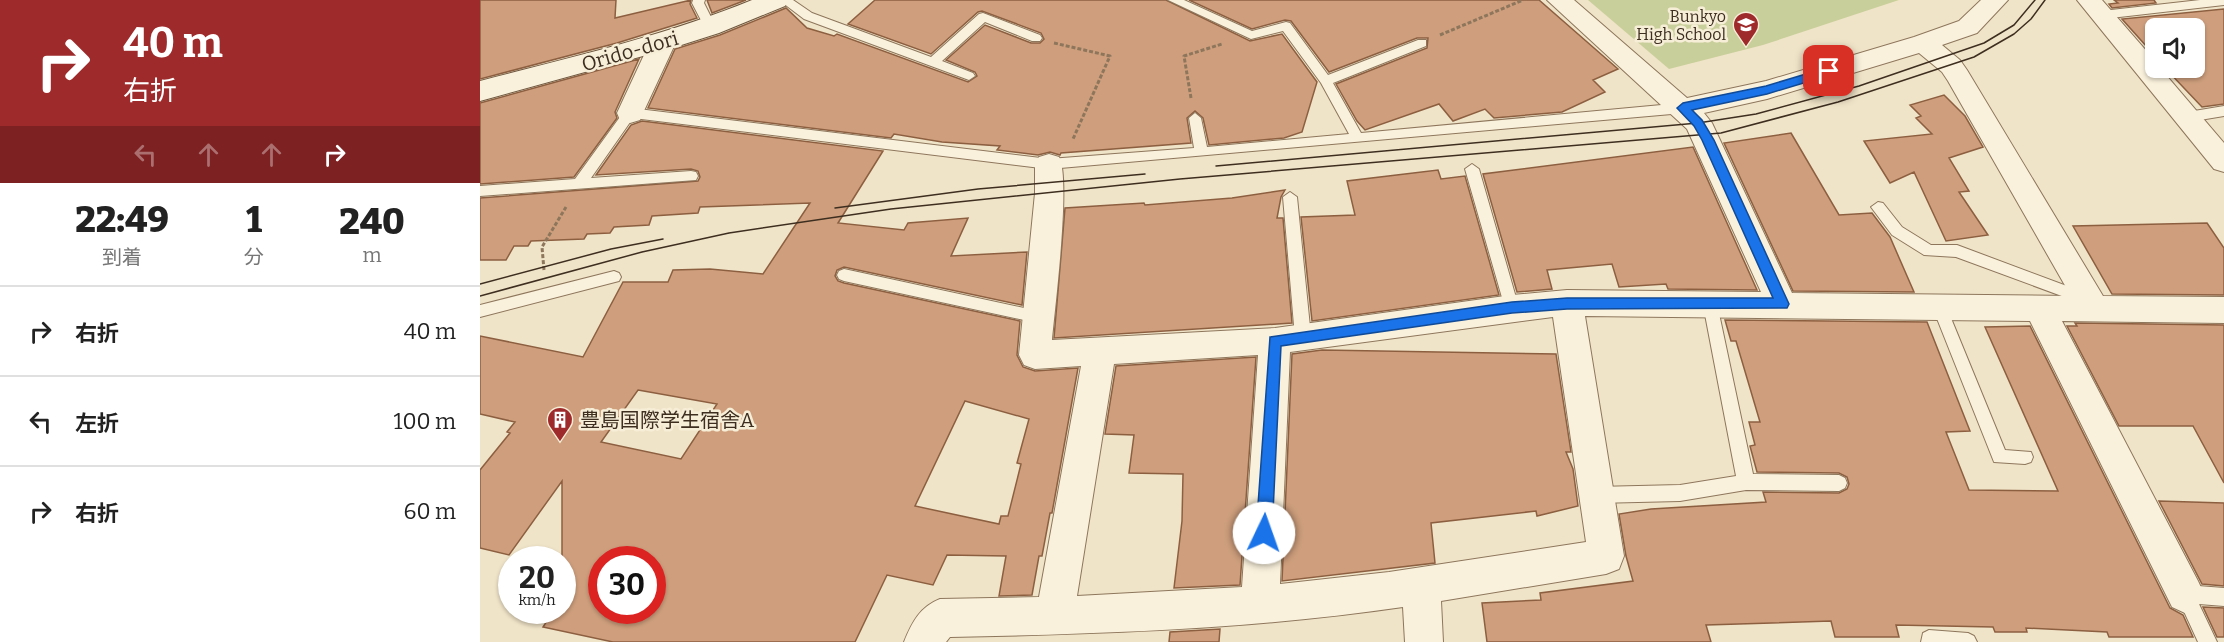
<!DOCTYPE html>
<html lang="ja">
<head>
<meta charset="utf-8">
<style>
	:root { --surface:#fff; --page:#f6f6f6; --text:#222; --muted:#767676; --line:#e0e0e0 }
	body { margin:0; font-family:Bitter,"Noto Sans JP",serif; background:var(--page); color:var(--text); height:100vh; display:flex; flex-direction:column; font-size:22px; white-space:nowrap }
	* { box-sizing:border-box; margin:0 }
	p { font-size:20px; color:var(--muted) }
	.icon { flex:none; width:33px; height:33px; fill:none; stroke:currentColor; stroke-width:2; stroke-linecap:round; stroke-linejoin:round }
	.map { position:relative; flex:1; overflow:hidden }
	.sheet { display:flex; flex-direction:column; background:var(--surface); width:480px }
	.sheet>* { flex:none }
	.banner { background:#9e2a2b; color:#fff; overflow:hidden }
	.buttons { position:absolute; left:1665px; top:18px; display:grid; gap:12px }
	.buttons a { display:grid; place-items:center; width:60px; height:60px; border-radius:9px; background:var(--surface); box-shadow:0 2px 4px #0004; font-size:30px }
	.speed { position:absolute; left:18px; top:546px; display:flex; gap:12px; font-size:30px; font-weight:700; text-align:center }
	.speed>* { display:grid; place-content:center; width:78px; height:78px; border-radius:50%; background:var(--surface); box-shadow:0 2px 4px #0004; line-height:1 }
	.speed small { font-size:15px; font-weight:400 }
	.speed .limit { border:9px solid #d22; background:#fff; color:#111 }
	.pin { position:absolute; display:grid; place-items:center; width:51px; height:51px; color:#fff; margin:-26px; border-radius:12px; box-shadow:0 3px 9px #0006 }
	.me { position:absolute; width:66px; margin:-33px; rotate:3deg; stroke-linejoin:round; filter:drop-shadow(0 0 4px #0008) }
	.turn { display:flex; align-items:center; gap:21px; height:126px; padding:0 24px; font-size:27px }
	.turn .icon { width:78px; height:78px; stroke-width:2.5 }
	.turn b { display:block; font-size:42px; line-height:51px }
	.lanes { display:flex; align-items:center; height:57px; padding:0 24px; background:#0003; justify-content:center; gap:30px; direction:ltr }
	.lanes .off { opacity:.35 }
	.eta { display:flex; justify-content:space-evenly; align-items:center; height:102px; text-align:center }
	.eta b { font-size:36px; font-weight:800; line-height:42px }
	ul { padding:0; list-style:none }
	li { display:flex; align-items:center; gap:18px; height:90px; padding:0 24px; border-top:2px solid var(--line) }
	li div { flex:1 }
	li b { display:block; font-size:22px }
	li em { font-style:normal }
	main { display:flex; flex:1; min-height:0 }
	.map>svg:first-child { display:block }
	.green { fill:#c9cf9b }
	.building { fill:#cf9f7d; stroke:#8d5f41; stroke-width:1.5; fill-rule:evenodd }
	.lines { fill:none; stroke-linecap:round; stroke-linejoin:round }
	.lane-casing { stroke:#8d765c; stroke-width:2 }
	.street-casing { stroke:#8d765c; stroke-width:2 }
	.secondary-casing { stroke:#6f573f; stroke-width:2 }
	.path { stroke:#8d765c; stroke-width:3; stroke-dasharray:4 2; stroke-linecap:butt }
	.lane { fill:#faf1dc; fill-rule:evenodd }
	.street { fill:#faf1dc; fill-rule:evenodd }
	.secondary { fill:#faf1dc; fill-rule:evenodd }
	.tram { stroke:#3d2e20; stroke-width:1.5 }
	.route { fill:#1a73e8; stroke:#114b97; stroke-width:1.5 }
	.labels { text-anchor:middle; stroke-width:5; stroke-linejoin:round; paint-order:stroke }
	.far-poi-label { font-size:16px; fill:#3d2e20; stroke:#f7eed8; text-anchor:end }
	.street-label { font-size:20px; fill:#3d2e20; stroke:#f7eed8 }
	.poi-label { font-size:20px; fill:#3d2e20; stroke:#f7eed8; text-anchor:start }
</style>
</head>
<body>
<main>
<section class="sheet">
<div class="banner">
<div class="turn"><svg class="icon" aria-label="right" viewBox="0 0 24 24"><path d="M7 20v-9h11M14 6l5 5-5 5"/></svg><div><b>40 m</b>右折</div></div>
<div class="lanes"><svg class="icon off" aria-label="left" viewBox="0 0 24 24"><path d="M17 20v-9H6M10 6l-5 5 5 5"/></svg><svg class="icon off" aria-label="ahead" viewBox="0 0 24 24"><path d="M12 20V5M6 11l6-6 6 6"/></svg><svg class="icon off" aria-label="ahead" viewBox="0 0 24 24"><path d="M12 20V5M6 11l6-6 6 6"/></svg><svg class="icon" aria-label="right" viewBox="0 0 24 24"><path d="M7 20v-9h11M14 6l5 5-5 5"/></svg></div>
</div>
<div class="eta">
<div><b>22:49</b><p>到着</p></div>
<div><b>1</b><p>分</p></div>
<div><b>240</b><p>m</p></div>
</div>
<ul>
<li><svg class="icon" aria-label="right" viewBox="0 0 24 24"><path d="M7 20v-9h11M14 6l5 5-5 5"/></svg><div><b>右折</b></div><em>40 m</em></li>
<li><svg class="icon" aria-label="left" viewBox="0 0 24 24"><path d="M17 20v-9H6M10 6l-5 5 5 5"/></svg><div><b>左折</b></div><em>100 m</em></li>
<li><svg class="icon" aria-label="right" viewBox="0 0 24 24"><path d="M7 20v-9h11M14 6l5 5-5 5"/></svg><div><b>右折</b></div><em>60 m</em></li>
</ul>
</section>
<div class="map">
<svg width="1744" height="642" viewBox="0 0 1744 642">
	<rect width="100%" height="100%" fill="#f0e4c8"/>
	<path class="green" d="M1108,0H1419L1283,45L1189,69Z"/>
	<path class="building" d="M0,0H136L135,18L211,0L210,4L217,18L137,43L0,79Z
		M227,0H266L232,13Z
		M395,0H686L770,41L802,34L837,82L822,132L804,138L729,145L723,118L715,111L707,118L711,143L581,153L580,155L570,152L558,155L517,150L520,146L462,142L414,134L411,138L168,108L195,49L240,35L306,8L327,28L354,36L357,34L488,82L497,76L495,72L466,60L505,25L551,43H560L564,39L561,33L502,11L498,12L451,54L368,24Z
		M709,0H1059L1138,69L1113,80L1125,92L1082,112L1014,118L1005,109L973,121L959,104L885,130L877,121L856,84L947,48L948,38H937L849,72L811,21L805,20L772,29Z
		M1634,0H1674L1676,3L1632,8L1629,4L1638,3Z
		M1744,9V104L1722,107L1685,68H1714V28H1676V57L1642,19Z
		M159,59L135,112L137,118L94,177L0,184V103Z
		M1464,95L1485,116L1503,147L1469,158L1489,191L1479,192L1508,235L1466,241L1434,172L1410,183L1384,141L1452,134L1436,118L1441,116L1430,105Z
		M162,121L403,151L358,223L424,230L428,223L488,218L471,256L547,252L542,305L364,267L357,270L355,276L358,281L364,283L540,321L537,355L543,367L555,371L598,368L572,513H570L562,556H559L552,595L519,596L526,556L467,555L453,585L407,575L375,642H133L63,627L74,610H82V481L29,555L0,548V470L30,433L27,432L35,422L0,414V336L103,357L143,282H188L193,270L230,269L283,274L330,203L220,207L218,213L172,216L169,225L134,227L130,233L107,234L104,239L51,241L48,246H34L26,260H0V198L218,181L220,177L218,171L211,169L116,175L151,125ZM158,390L237,404L201,459L121,442ZM485,401L549,419L537,463L541,464L528,516H521L519,524L435,506ZM122,560H172V610H122Z
		M1311,133L1359,215L1392,213L1410,237L1434,292L1313,291L1244,143Z
		M1213,147L1277,290L1188,289L1186,284L1139,287L1132,264L1067,270L1072,289L1037,292L1003,174Z
		M958,170L961,179L985,176L1019,295L832,321L821,217L875,215L867,181Z
		M805,190L801,197L797,218H803L812,323L574,338L585,208L664,203L665,205L752,198Z
		M1727,223L1744,248V295L1632,294L1593,226Z
		M1245,320L1447,322L1490,431L1466,432L1489,490L1578,491L1505,327L1550,326L1690,608L1703,615L1713,637H1629L1627,632L1546,628L1547,632H1515L1513,627L1416,625L1419,637H1355L1351,621L1226,625L1231,642H1007L1002,603L1061,600L1060,593L1153,581L1146,556L1139,514L1171,509L1286,502L1283,492L1359,493L1367,489L1369,484L1367,477L1359,473L1277,472L1270,446L1275,445L1269,422H1280L1256,341H1251Z
		M1595,323L1744,325V483L1713,426H1639L1587,326H1597Z
		M842,350L1076,354L1091,452H1086L1093,469L1098,506L1057,516L1056,511L951,523L955,563L802,581L812,354Z
		M776,357L760,585L694,588L702,521L703,474L649,473L654,435L625,434L636,366Z
		M1679,501L1744,503V586L1722,584Z
		M1723,607L1744,608V637H1737Z
		M740,629L739,642H689L690,632Z"/>
	<g class="lines">
		<defs>
			<path id="lane" d="M213,0H225L224,3L236,27L234,30H226L212,3Z
				M299,0H313L332,13L451,57L499,14L503,13L560,35L562,38L560,41H552L505,22L462,61L493,73L495,76L489,80L324,19Z
				M688,0H704L772,31L806,22L810,23L848,75L938,40H946V46L853,83L881,133L1203,103L1209,108L1203,113L569,169L153,118L111,178L211,171L216,172L218,176L216,180L0,196V186L95,179L145,110L150,108L569,159L714,148L709,118L715,113L721,118L727,147L869,134L841,83L803,31L771,39Z
				M1720,0H1744V5L1622,19L1616,15L1622,11Z
				M1744,106V116L1708,122L1702,117L1708,112Z
				M992,164L999,169L1039,308L1037,312H1027L1025,308L985,169Z
				M810,192L817,197L831,337L828,341L823,343L818,341L815,337L803,197Z
				M1398,202L1403,203L1422,227L1451,245H1477L1611,295L1613,299L1611,303L1606,305L1476,257L1444,255L1412,235L1391,207Z
				M364,269L558,311L563,313L565,317L563,321L558,323L364,281L359,279L357,275L359,271Z
				M134,271L139,273L141,277L139,281L0,317V305Z
				M1230,298L1235,300L1237,304L1273,474L1359,475L1365,478L1367,483L1365,488L1359,491L1266,490L1200,501L1116,503L1110,501L1108,495L1110,489L1116,487L1200,485L1256,476L1223,304L1225,300Z
				M1459,300L1464,302L1466,306L1525,450L1551,452L1553,457L1551,462L1545,464L1514,462L1452,306L1454,302Z
				M1705,585L1744,588V606L1719,604L1737,642H1718L1696,594L1699,588Z
				M1449,630L1488,633L1494,636L1497,642H1441L1443,633Z"/>
			<path id="street" d="M1067,0H1094L1207,98L1286,81L1434,37L1479,21L1501,0H1528L1497,33L1462,45L1480,60L1487,70L1623,296L1744,297V323L1582,321L1718,581L1724,594L1718,607L1705,613L1692,607L1550,321L1105,316L1144,556L1139,569L1126,574L961,601L963,642H925L923,607C773,629 621,634 470,637L466,642H424C432,622 440,607 460,599L559,597L601,366L555,369L544,365L539,355L555,193V164L559,157L569,154L579,157C591,178 575,308 572,340L795,328L1032,295L1087,290L1281,292L1207,129ZM1439,53L1462,72L1468,81L1591,296L1312,293L1232,123L1224,113L1287,99ZM1073,317L1106,542L909,572L800,584L810,352ZM778,355L762,587L597,596L634,364Z
				M1597,0H1622L1676,62V68H1680L1744,143V172L1734,169Z
				M183,34L192,36L196,42L163,113L160,120L150,123L140,120L137,113L170,42L174,36Z"/>
			<path id="secondary" d="M272,0H309L305,6L239,33L192,48L0,101V81C92,57 184,36 272,0Z"/>
		</defs>
		<use href="#lane" class="lane-casing"/>
		<use href="#street" class="street-casing"/>
		<use href="#secondary" class="secondary-casing"/>
		<path class="path" d="M960,35L1043,0
			M574,43L630,56L593,139
			M711,98L704,56L742,44
			M64,270L62,247L86,207"/>
		<use href="#lane" class="lane"/>
		<use href="#street" class="street"/>
		<use href="#secondary" class="secondary"/>
		<path class="tram" d="M736,166L1218,123L1276,114L1379,86L1504,43L1534,25L1555,0
			M355,208L498,189L665,174
			M0,284L131,249L183,239
			M0,296L162,252L249,233L411,209L700,179L1241,133L1358,102L1494,57L1534,34L1551,19L1565,0"/>
	</g>
	<path class="route" d="M1349,67L1355,71L1353,74L1287,94L1212,110L1222,120L1234,140L1309,304L1307,308L1087,309L1032,313L801,346L792,533L789,538L784,540L778,538L776,533L790,337L1032,302L1087,298H1293L1222,140L1214,126L1197,108L1203,103L1286,86Z"/>
	<defs>
		<symbol id="school-pin" viewBox="-11 -11 22 30"><path d="M0 17L-7.5 6A9.5 9.5 0 1 1 7.5 6Z" fill="#9e2a2b" stroke="#f7eed8"/><path d="M0-5L7-2L0 1L-7-2ZM-4 1L0 2.5L4 1V4Q0 6-4 4Z" fill="#fff"/></symbol>
		<symbol id="building-pin" viewBox="-11 -11 22 30"><path d="M0 17L-7.5 6A9.5 9.5 0 1 1 7.5 6Z" fill="#9e2a2b" stroke="#f7eed8"/><path d="M-4-6H4V6H1V3H-1V6H-4ZM-2.5-4.3h1.7v1.8h-1.7ZM.8-4.3h1.7v1.8H.8ZM-2.5-1h1.7V.8h-1.7ZM.8-1h1.7V.8H.8Z" fill="#fff"/></symbol>
	</defs>
	<g fill-rule="evenodd">
		<use href="#school-pin" x="1251" y="10" width="30" height="40"/>
		<use href="#building-pin" x="65" y="405" width="30" height="40"/>
	</g>
	<g class="labels">
		<g class="far-poi-label">
			<text x="1246" y="22">Bunkyo<tspan x="1246" dy="18">High School</tspan></text>
		</g>
		<g class="street-label">
			<text transform="translate(150 51) rotate(-16)" y="7">Orido-dori</text>
		</g>
		<g class="poi-label">
			<text x="100" y="427">豊島国際学生宿舎A</text>
		</g>
	</g>
</svg>
<div class="buttons">
<a><svg class="icon" aria-label="sound" viewBox="0 0 24 24"><path d="M4 9h4l5-4v14l-5-4H4zM17 9q2 3 0 6"/></svg></a>
</div>
<div class="speed"><div>20<small>km/h</small></div><div class="limit">30</div></div>
<div class="pin" style="left:1349px;top:71px;background:#d93025"><svg class="icon" aria-label="arrive" viewBox="0 0 24 24"><path d="M6 21V4h12l-3 4 3 4H6"/></svg></div>
<svg class="me" style="left:784px;top:533px" viewBox="-20 -20 40 40"><circle r="19" fill="#fff"/><path d="M0-13L10 11 0 6-10 11z" fill="#1a73e8"/></svg>
</div>
</main>
</body>
</html>
